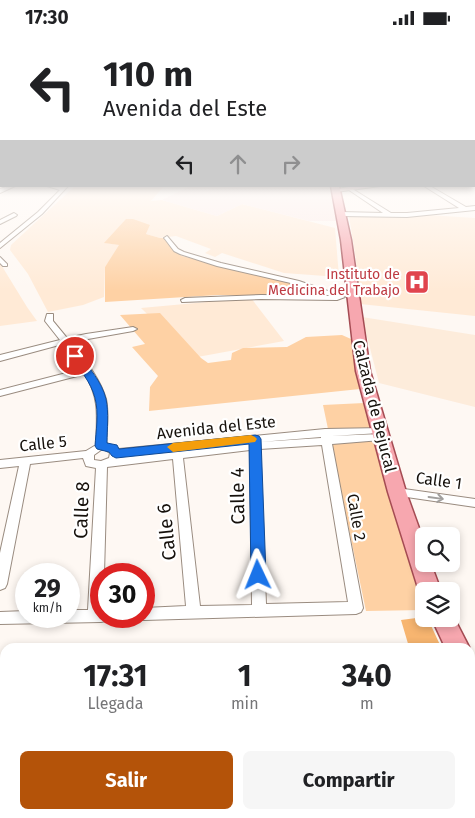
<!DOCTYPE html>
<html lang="es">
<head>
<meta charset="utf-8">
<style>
	:root { --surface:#fff; --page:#f6f6f6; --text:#202124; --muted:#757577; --accent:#b45309 }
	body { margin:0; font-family:"Fira Sans",sans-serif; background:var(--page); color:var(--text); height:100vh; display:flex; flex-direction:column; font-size:19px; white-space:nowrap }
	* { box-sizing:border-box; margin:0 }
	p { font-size:16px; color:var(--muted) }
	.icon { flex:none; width:28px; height:28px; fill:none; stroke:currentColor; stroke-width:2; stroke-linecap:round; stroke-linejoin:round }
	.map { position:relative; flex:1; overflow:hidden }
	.sheet { position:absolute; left:0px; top:608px; width:475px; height:176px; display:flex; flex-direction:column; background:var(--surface); border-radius:15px 15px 0 0; box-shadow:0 2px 8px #0003 }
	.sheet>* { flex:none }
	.top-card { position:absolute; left:0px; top:0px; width:475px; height:152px; box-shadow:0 2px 8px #0003; background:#fff; color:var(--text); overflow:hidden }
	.buttons { position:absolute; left:415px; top:492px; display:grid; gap:10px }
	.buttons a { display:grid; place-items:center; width:45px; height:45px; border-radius:8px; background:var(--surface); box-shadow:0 2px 8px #0003; font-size:25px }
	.speed { position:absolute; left:15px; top:528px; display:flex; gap:10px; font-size:25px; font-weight:700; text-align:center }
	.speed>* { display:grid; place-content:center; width:65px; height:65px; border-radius:50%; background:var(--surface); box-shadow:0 2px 8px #0003; line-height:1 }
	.speed small { font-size:12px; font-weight:400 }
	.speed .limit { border:8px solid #d22; background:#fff; color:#111 }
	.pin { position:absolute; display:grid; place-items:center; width:42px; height:42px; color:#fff; margin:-21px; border:2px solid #fff; border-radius:50%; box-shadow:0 1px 5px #0007 }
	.me { position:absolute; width:55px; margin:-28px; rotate:358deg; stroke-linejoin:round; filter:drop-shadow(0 0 4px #0008) }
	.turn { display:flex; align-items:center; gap:18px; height:105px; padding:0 20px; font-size:22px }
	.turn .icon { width:65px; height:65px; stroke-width:2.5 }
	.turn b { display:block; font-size:35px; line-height:42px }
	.lanes { display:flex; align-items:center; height:48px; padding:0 20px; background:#0003; justify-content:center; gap:25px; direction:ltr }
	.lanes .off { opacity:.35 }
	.eta { display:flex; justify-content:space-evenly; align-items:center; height:85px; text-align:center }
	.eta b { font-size:30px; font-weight:700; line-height:35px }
	.action { display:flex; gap:10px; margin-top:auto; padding:10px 20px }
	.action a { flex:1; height:58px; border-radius:8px; background:var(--accent); color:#fff; font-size:20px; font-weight:700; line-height:58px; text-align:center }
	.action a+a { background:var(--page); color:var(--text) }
	.status { display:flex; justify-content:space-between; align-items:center; height:35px; padding:0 25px; background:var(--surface); direction:ltr }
	.status svg { height:14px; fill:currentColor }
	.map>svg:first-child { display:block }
	.commercial { fill:#fdecdb }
	.built { fill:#ffead6 }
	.education { fill:#fbebe8 }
	.green { fill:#fed1a4 }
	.forest { fill:#f7b570 }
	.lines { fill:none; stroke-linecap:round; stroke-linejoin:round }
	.street-casing { stroke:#9a8c80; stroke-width:2 }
	.secondary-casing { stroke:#9a8c80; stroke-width:2 }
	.primary-casing { stroke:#a54c53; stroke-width:3 }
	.street { fill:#fff; fill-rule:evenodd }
	.secondary { fill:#fbd3d7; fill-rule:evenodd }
	.primary { fill:#f7a7af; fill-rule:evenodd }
	.oneway { stroke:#a19f9d }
	.route { fill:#1a73e8; stroke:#114b97 }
	.slow { fill:#f59e0b }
	.labels { text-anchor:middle; stroke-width:4.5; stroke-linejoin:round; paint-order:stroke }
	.far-health-label { font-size:14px; fill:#be3a42; stroke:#fff; text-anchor:end }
	.street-label { font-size:16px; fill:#15100b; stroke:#fff }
	.near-street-label { font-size:19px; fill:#15100b; stroke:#fff }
</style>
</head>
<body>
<div class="status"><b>17:30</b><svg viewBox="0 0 49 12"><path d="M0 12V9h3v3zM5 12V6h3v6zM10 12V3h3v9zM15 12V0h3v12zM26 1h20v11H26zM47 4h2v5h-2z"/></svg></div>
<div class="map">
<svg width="475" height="783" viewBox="0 0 475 783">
	<rect width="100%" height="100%" fill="#fef8f3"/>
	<path class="commercial" d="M362,282L475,300V372L379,348Z"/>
	<path class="built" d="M75,151H164L151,166L162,165L217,181L242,169L335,193L339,242L284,238L222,218L215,222L205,218L211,214L176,201L160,203L146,199L150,190L105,208L120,210L105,232L104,262L83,270L48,277L28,239L10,215L11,210Z
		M428,180L475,183V281L360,269L356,225L349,181Z
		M0,228L27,272L37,286L0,291Z
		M251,263L284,306L192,323L141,273Z"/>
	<path class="education" d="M190,151H330L337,186H309L242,169L217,181L162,165Z"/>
	<path class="green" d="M126,184H133L150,190L146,199L160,203H167L175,216L182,221L313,254L312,261L218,260L105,267V232L119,210L104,208Z
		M160,278L201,323L208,328L231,325L232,318L243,313L287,312L306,302L342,300L351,304L360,354L149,376L150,352L158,341L132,312L145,309L120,280Z
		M364,368L389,462L424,570V575L366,576L323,370Z"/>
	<path class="forest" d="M424,582V584H428L441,612H409L401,585Z
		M470,677L475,688V783H465L464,779H470Z"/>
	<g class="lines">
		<defs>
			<path id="street" d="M8,151H15L0,158V154Z
				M47,151H68L42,179L0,213V208L38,177L60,155Z
				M424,151H430L466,172L475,171V175L407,182L341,181L338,179L341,177L383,178L349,155L351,153L391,178H407L459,173Z
				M14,178L17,180L16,181L0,189V185Z
				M167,201L178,214L184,217L221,228L299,246L345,262L337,265L261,264L182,267L181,265L185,263L261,260L330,261L295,249L217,231L180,219L174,216L165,204L164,203Z
				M0,222L7,229V231H3L0,228Z
				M47,279H53V286L67,303L86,299L133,292L137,294L133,296L71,307C84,324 100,343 106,364C109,378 107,393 106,408L119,414L325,394L384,393L385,395L380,398L331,401L381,399L386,402L381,405L332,409L363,573L361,577L356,579L144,585L139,584L138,581H144V573L186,571L173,424L107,432L104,539H101V581H108L106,586L101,587L0,589V577L26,576V581H69V575H88L96,433L86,431L83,423L30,429L7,549L5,553L0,555V518L19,431L0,433V425L86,416L96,410C97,382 100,364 85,339L0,361V355L82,334L63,309L0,326V320L60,305L45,286ZM321,402V403L260,407ZM322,410L348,567L266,569L260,414ZM101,415H105L110,418L109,423L101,426L94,425V420ZM250,415L252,570L200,571L183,423ZM172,416V417L120,422V421Z
				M397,453L475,464V472L393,460L391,457L393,454Z
				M0,658H5V674H0Z
				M361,779H379L380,783H362Z"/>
			<path id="secondary" d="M353,151H380L336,157L333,155Z"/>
			<path id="primary" d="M331,151H339L351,205L370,336L406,457L424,507V529H431L441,556H424V563L419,556L388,457L356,336L341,205Z
				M451,577L469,612H445L432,584H451Z
				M470,627L475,629V662L470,659Z"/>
		</defs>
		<use href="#street" class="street-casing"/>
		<use href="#secondary" class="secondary-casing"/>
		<use href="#primary" class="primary-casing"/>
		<use href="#street" class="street"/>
		<use href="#secondary" class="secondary"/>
		<use href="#primary" class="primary"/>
	</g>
	<defs><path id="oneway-shaft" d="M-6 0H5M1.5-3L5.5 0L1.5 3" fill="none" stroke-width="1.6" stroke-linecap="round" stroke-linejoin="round" transform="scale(1.25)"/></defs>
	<use class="oneway" href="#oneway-shaft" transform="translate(436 463) rotate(8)"/>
	<linearGradient id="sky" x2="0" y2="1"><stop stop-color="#6daee4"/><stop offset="0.57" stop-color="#fffcfa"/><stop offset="1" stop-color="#fffcfa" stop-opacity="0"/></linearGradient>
	<rect width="475" height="256" fill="url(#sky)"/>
	<path class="route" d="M75,318L79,319C89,333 102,347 106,364C109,378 107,394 107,408L117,410L119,414L255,400L259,401L261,404L266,540L263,544L258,546L253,544L251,540L249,409L116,423L112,421L109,417L97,414L95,411C96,396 99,378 95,363C91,347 79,334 71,321Z"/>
	<path class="slow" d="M251,400L255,402L257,404L255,407L173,417L167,412L173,408Z"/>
	<defs>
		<symbol id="hospital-square" viewBox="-11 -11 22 22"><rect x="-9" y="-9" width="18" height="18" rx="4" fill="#e0444e" stroke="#fff"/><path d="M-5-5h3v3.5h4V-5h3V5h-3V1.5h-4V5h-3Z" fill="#fff"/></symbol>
	</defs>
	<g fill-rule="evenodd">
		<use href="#hospital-square" x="403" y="233" width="28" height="28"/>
	</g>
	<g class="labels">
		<g class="far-health-label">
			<text x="400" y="244">Instituto de<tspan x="400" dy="16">Medicina del Trabajo</tspan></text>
		</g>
		<g class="street-label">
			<text transform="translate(375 371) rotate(76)" y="6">Calzada de Bejucal</text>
			<text transform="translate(216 392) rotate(-6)" y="6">Avenida del Este</text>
			<text transform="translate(43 408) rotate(-6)" y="6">Calle 5</text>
			<text transform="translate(439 445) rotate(8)" y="6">Calle 1</text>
			<text transform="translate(357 482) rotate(80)" y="6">Calle 2</text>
		</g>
		<g class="near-street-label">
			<text transform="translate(237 461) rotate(-91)" y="7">Calle 4</text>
			<text transform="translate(81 475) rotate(-88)" y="7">Calle 8</text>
			<text transform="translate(166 497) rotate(-96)" y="7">Calle 6</text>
		</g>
	</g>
</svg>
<div class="buttons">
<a><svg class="icon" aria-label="search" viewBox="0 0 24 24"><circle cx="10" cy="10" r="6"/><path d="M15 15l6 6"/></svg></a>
<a><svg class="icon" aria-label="layers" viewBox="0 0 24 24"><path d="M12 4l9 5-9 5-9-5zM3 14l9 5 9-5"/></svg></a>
</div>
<div class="speed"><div>29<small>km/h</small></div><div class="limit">30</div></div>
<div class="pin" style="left:75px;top:321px;background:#d93025"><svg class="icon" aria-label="arrive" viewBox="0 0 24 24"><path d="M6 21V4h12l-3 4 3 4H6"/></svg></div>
<svg class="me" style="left:258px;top:540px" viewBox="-20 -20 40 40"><path d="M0-17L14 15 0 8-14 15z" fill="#1a73e8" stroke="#fff" stroke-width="4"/></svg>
<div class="top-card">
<div class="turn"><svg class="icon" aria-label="left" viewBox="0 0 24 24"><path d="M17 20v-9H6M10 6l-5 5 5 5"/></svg><div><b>110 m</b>Avenida del Este</div></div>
<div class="lanes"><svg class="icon" aria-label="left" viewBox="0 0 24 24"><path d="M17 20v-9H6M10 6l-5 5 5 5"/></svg><svg class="icon off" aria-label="ahead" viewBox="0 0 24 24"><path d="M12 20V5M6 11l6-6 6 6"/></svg><svg class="icon off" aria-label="right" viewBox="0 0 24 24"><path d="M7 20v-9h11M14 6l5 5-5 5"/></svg></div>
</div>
<section class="sheet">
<div class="eta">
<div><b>17:31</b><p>Llegada</p></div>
<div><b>1</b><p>min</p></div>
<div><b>340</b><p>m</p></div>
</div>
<div class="action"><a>Salir</a><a>Compartir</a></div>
</section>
</div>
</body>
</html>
